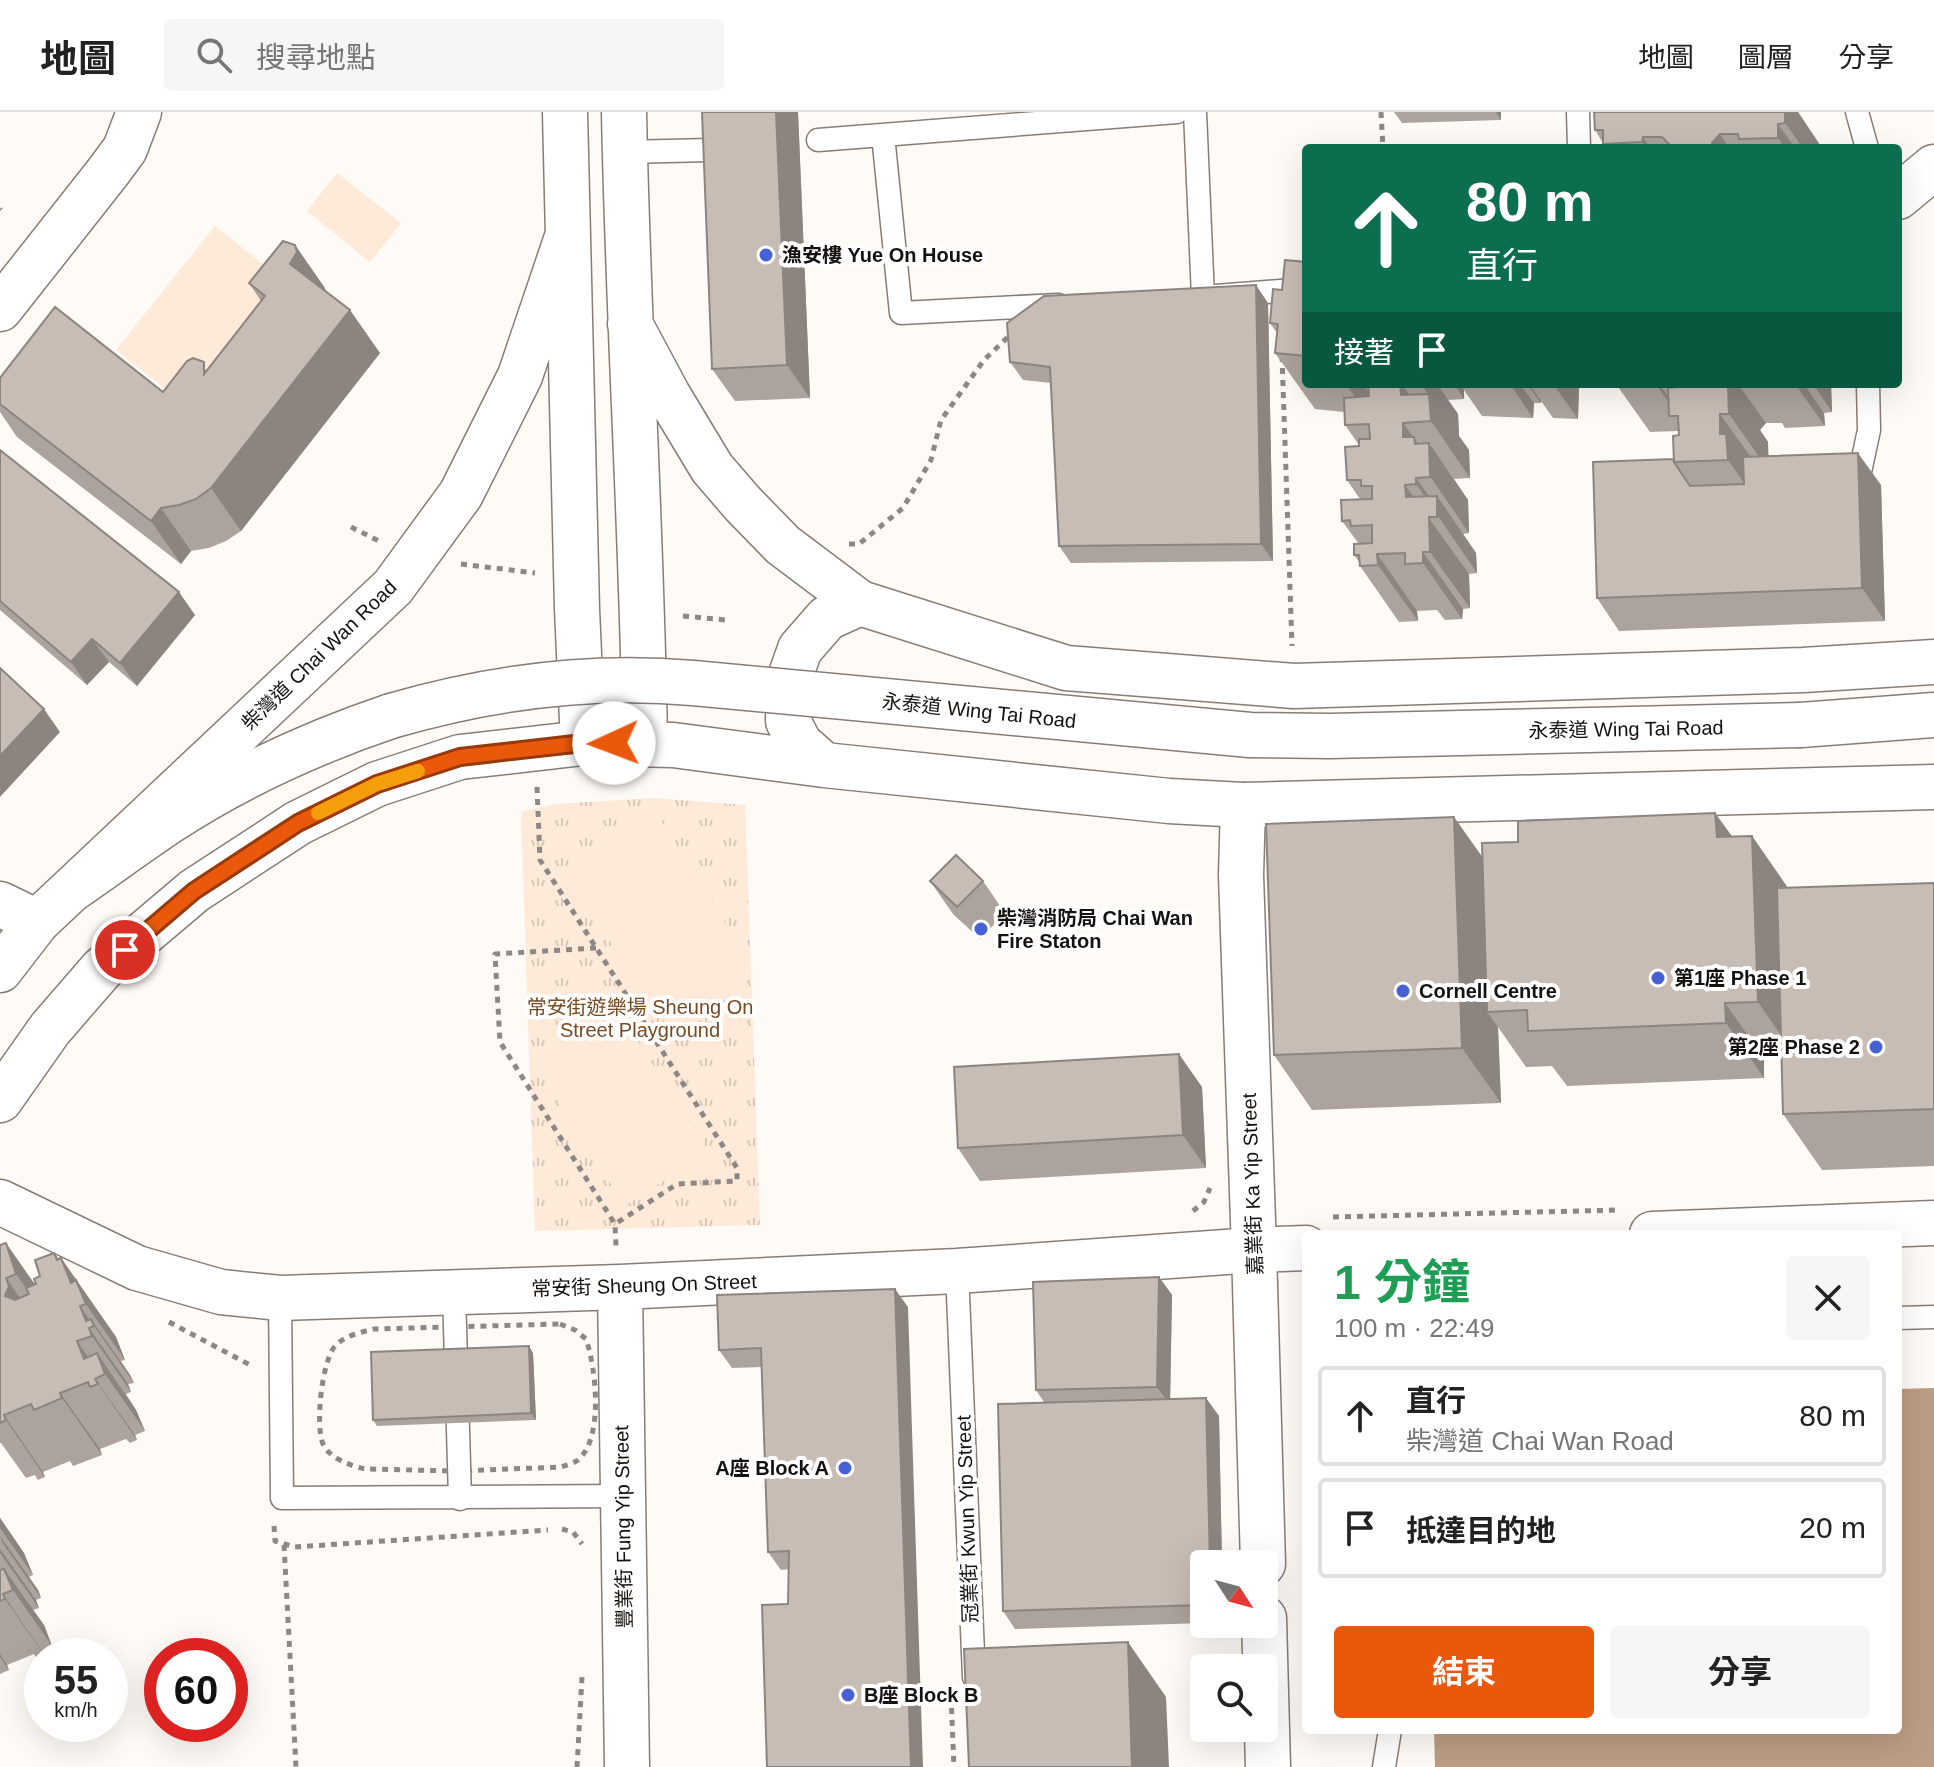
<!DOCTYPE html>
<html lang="zh-TW">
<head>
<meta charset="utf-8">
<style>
	:root { --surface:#fff; --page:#f6f6f6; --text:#222; --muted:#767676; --line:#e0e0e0; --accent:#ea580c }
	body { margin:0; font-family:Arial,"Noto Sans TC",sans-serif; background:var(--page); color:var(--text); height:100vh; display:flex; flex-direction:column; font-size:30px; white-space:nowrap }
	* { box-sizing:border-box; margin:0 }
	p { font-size:26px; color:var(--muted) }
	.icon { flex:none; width:44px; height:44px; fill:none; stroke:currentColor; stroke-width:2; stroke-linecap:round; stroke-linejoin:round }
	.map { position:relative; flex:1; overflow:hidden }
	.drawer { position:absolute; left:1302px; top:1118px; width:600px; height:504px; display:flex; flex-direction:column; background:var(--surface); border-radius:8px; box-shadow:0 8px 32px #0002 }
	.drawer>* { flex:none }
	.guide { position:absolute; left:1302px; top:32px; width:600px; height:244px; border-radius:8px; box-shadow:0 8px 32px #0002; background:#0b6e4f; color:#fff; overflow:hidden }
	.needle { width:52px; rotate:126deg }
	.controls { position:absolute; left:1190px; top:1438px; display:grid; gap:16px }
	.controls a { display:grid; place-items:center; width:88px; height:88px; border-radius:8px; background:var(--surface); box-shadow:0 8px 32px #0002; font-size:40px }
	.speed { position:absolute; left:24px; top:1526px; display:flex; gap:16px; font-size:40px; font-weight:700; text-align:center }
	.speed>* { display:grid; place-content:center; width:104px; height:104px; border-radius:50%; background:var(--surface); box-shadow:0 8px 32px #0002; line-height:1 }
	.speed small { font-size:20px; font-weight:400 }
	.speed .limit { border:12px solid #d22; background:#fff; color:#111 }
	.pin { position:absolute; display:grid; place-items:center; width:68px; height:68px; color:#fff; margin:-34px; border:4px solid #fff; border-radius:50%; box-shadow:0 2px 8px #0007 }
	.me { position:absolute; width:88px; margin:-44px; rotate:268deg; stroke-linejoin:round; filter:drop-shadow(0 0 6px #0008) }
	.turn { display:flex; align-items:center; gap:28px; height:168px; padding:0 32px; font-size:36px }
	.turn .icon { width:104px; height:104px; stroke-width:2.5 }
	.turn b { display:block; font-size:56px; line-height:68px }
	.then { display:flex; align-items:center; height:76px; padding:0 32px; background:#0003; gap:16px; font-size:30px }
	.round { display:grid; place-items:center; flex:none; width:84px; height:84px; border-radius:8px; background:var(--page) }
	.summary { display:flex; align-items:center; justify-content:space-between; height:136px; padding:0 32px }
	h1 { font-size:48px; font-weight:700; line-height:60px; color:#1e9e55 }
	.button { display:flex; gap:16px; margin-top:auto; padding:16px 32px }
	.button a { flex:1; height:92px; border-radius:8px; background:var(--accent); color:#fff; font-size:32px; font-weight:700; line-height:92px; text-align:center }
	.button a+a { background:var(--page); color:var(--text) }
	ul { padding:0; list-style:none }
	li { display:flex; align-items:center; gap:24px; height:100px; margin:0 16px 12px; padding:0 16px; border:4px solid var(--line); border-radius:8px }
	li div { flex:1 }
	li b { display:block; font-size:30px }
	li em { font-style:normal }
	header { display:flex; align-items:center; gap:48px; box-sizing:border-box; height:112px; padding:0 40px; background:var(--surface); border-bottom:2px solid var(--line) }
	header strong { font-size:38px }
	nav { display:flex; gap:44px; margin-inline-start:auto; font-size:28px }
	.search { width:560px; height:72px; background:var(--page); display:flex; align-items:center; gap:20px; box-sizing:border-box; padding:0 28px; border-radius:8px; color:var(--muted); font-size:30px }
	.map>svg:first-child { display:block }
	.grass { fill:url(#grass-tufts) }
	.pitch { fill:#ffe9d8 }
	.water { fill:#bc9c84 }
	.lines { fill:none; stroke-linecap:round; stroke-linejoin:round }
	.service-casing { stroke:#877d76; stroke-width:25 }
	.minor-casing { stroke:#877d76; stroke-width:47 }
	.tertiary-casing { stroke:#877d76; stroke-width:47 }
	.secondary-casing { stroke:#877d76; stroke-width:47 }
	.primary-casing { stroke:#877d76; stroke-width:47 }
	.path { stroke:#8c8885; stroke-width:5; stroke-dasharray:6 6; stroke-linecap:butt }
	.service { stroke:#fff; stroke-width:22 }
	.minor { stroke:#fff; stroke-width:44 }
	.tertiary { stroke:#fff; stroke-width:44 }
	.secondary { stroke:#fff; stroke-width:44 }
	.primary { stroke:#fff; stroke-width:44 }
	.primary-bridge-casing { stroke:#877d76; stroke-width:47; stroke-linecap:butt }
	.primary-bridge { stroke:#fff; stroke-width:44 }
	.wall { fill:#aca39c }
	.shaded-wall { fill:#8c847f }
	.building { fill:#c8bdb5; stroke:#8c847f; stroke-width:2 }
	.route-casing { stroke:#983908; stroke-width:20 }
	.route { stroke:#ea580c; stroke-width:14 }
	.slow { stroke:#f59e0b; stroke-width:14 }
	.poi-dot { fill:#4661d4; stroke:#fff; stroke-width:3 }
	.labels { text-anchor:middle; stroke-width:8; stroke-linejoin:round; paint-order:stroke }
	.poi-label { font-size:20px; font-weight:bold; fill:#15120f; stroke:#fff; text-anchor:start }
	.street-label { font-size:20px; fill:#15120f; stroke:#fff }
	.park-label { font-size:20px; fill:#774a23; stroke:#fff }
</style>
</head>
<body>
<header>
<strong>地圖</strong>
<div class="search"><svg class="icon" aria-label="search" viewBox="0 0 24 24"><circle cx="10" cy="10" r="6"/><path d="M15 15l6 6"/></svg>搜尋地點</div>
<nav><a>地圖</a><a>圖層</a><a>分享</a></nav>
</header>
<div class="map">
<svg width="1934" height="1655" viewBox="0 0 1934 1655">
	<defs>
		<pattern id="grass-tufts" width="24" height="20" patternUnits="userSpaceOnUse" patternTransform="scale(2)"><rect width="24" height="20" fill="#ffe9d8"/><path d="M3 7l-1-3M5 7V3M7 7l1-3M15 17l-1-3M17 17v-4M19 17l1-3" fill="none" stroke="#dac7b8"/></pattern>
	</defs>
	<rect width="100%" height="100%" fill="#fefaf6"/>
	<path class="grass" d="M653,686L745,693L760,1113L535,1119L521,700L555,692Z"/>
	<path class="pitch" d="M337,61L401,111L370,150L307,99Z
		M215,114L292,175L193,299L116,238Z
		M658,704L750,849L659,907L567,762Z
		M619,899L708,1040L625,1094L535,953Z"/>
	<path class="water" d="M1934,1276V1655H1435L1434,1618H1898V1277Z"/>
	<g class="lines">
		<defs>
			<path id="service" d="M1195,0L1203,185L1306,177
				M1578,0L1579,36
				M1857,0L1867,36
				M883,23L901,201L1058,193
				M818,28L1177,0
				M625,40L710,38
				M1857,374L1869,318L1868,272
				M957,1159L974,1565
				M454,1180L460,1387
				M280,1186L282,1386L621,1384
				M1898,1206L1934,1205
				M1384,1655L1390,1618"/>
			<path id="minor" d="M1898,85L1934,55
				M0,197L108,60L125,37L139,0
				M0,792L37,810
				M1652,1122L1934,1111
				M1263,1452L1254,1138L1306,1136
				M1264,1506L1268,1655"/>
			<path id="tertiary" d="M0,1090L137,1156L221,1180L280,1186L620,1175L957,1159L1254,1138L1241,763L1243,693
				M620,1175L627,1655"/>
			<path id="secondary" d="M0,858L37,810L393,475L461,382L520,264L566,128
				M0,988L50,917L102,857L194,779L298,711L377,672L460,645L583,631"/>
			<path id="primary" d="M565,0L577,497L583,631L673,633L824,653L1169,689L1243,693L1934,675
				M624,0C628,210 642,421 645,631
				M630,212L668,283L712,356L743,392L783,433L860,491L1066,556L1294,574L1803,558L1934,550
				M1801,613L1934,603
				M824,653L800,632L788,609L789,568L800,537L827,506L860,491
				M74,776C106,754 137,731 170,709C239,664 314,630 391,604"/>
		</defs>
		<use href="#service" class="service-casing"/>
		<use href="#minor" class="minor-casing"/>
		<use href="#tertiary" class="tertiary-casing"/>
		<use href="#secondary" class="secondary-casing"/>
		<use href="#primary" class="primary-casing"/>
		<path class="path" d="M1381,0L1383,36
			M0,97L1,98
			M1282,244L1292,534
			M351,415L379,429
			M849,432H859L903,396L931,348L941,308L984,248L1008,225
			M461,452L535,461
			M683,504L726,508
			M537,675L540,748L737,1056V1069L677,1072L615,1112
			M596,836L495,842L500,930L615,1112L616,1134
			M1193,1099L1204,1090L1210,1076
			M1333,1105L1619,1098
			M169,1210L252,1254
			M560,1212L575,1218L586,1227C596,1256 604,1326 578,1348C574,1351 567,1353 561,1355L459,1359L365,1357C351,1354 329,1346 323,1332C315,1313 322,1249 335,1234C344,1224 361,1220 374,1217Z
			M274,1414L275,1429L295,1435L548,1418
			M562,1417L573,1420L582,1432
			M284,1433L296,1655
			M951,1584L954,1655
			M577,1655L582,1565"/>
		<use href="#service" class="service"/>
		<use href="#minor" class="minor"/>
		<use href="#tertiary" class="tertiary"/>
		<use href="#secondary" class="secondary"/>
		<use href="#primary" class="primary"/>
		<defs>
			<path id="primary-bridge" d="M391,604C490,575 590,562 693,571L1250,623L1330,624L1801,613"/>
		</defs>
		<use href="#primary-bridge" class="primary-bridge-casing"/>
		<use href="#primary-bridge" class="primary-bridge"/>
	</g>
	<path class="wall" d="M702,0H798L810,286L735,289L712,257Z
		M1394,0H1501V8L1402,11Z
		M1594,0H1798L1822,36H1606L1595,18Z
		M295,133L326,179L380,241L241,419L226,429L209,436L191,439L181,452L17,325L0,300V266L163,280L209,256L261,189L249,171Z
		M1306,150V272H1579L1578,307L1553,306L1541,289V291H1534L1533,306L1482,304L1464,278V287L1448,288L1458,302L1459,324L1469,338L1470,366L1454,367L1468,388L1469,421L1463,422L1476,441L1477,461L1469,462L1470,496L1463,497L1462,507L1445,508L1437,498L1417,499L1418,509L1399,510L1360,454V451L1354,443L1359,432L1342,409L1360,387L1347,368L1359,333L1345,313L1344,300L1315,297L1275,241L1277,221L1270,211L1282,178Z
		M1268,191L1273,449L1071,451L1059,434L1051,271L1023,268L1010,250Z
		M1616,272H1831L1832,300L1824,301L1825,314L1785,316L1782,311H1766L1760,318L1768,330V344L1881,373L1885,509L1619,519L1597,486L1673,347L1679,323V319L1650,320Z
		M0,338L195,503L137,574L109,550L87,573L0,498Z
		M1715,701L1732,724H1752L1788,776L1934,771V1054L1822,1058L1783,1002L1781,946H1764V966L1567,974L1552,954L1526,955L1498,915L1501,991L1312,998L1274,943L1482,745L1518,730Z
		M930,769H983L1005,801L980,827L953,802Z
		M1202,975L1206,1056L980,1069L958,1036Z
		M0,1133L35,1172L54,1141L59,1147L61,1146L116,1225L125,1248L121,1249L130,1263L134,1271L128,1272L131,1280L126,1282L136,1298L145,1319L135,1323L137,1328L130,1331L126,1327L100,1337L102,1343L73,1354L70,1349L43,1360L45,1365L38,1368L35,1363L26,1366L1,1331H0Z
		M1159,1165L1172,1183L1170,1287L1219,1304L1222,1452H1204V1511L1015,1517L1003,1499L1044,1290L1036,1278Z
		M908,1195L788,1492L789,1457L781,1458L768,1440L761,1255L732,1256L719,1238Z
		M533,1241L536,1308L377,1314L373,1308Z
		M0,1406L24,1441L33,1463L29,1465L38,1478L41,1486L36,1488L39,1496L33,1498L44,1513L52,1534L42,1539L44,1544L37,1547L34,1542L7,1553L9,1558L0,1562Z"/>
	<path class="shaded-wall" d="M776,0H798L810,286L787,253Z
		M1496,0H1501V8Z
		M1785,0H1798L1822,36H1803L1785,11Z
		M1778,12L1795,36H1785L1778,26Z
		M1720,22L1729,36H1712V31Z
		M1643,25L1650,36H1646L1642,30Z
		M295,133L325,176L326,182L290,152Z
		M1256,173L1268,191L1273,449L1261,432Z
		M350,198L380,241L241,419L211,376Z
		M1346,272H1363L1369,281L1367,302Z
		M1400,272H1402L1428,310L1401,283Z
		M1421,272H1437L1458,302L1459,324L1469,338L1470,366L1431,309L1429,284Z
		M1454,272H1460L1464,278V287Z
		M1510,272H1520L1534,291L1533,306Z
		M1527,272H1529L1541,289V291Z
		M1553,272H1579L1578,307Z
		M1656,272H1659L1689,314V319Z
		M1720,272H1738L1766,311L1760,318L1768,330L1769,359L1729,302Z
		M1795,272H1804L1824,301L1825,314Z
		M1813,272H1831L1832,300Z
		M1720,302L1760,358L1767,404L1728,348L1720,322Z
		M1403,311L1429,346V331L1468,388L1469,421L1403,325Z
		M1858,341L1881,373L1885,509L1862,476Z
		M1416,366L1437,395V384L1476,441L1477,461L1416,372Z
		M1405,373L1469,462L1470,496L1430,440L1406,385Z
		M161,396L191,439L181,452L151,409Z
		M1423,440L1463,497L1462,507L1423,451Z
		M1377,442L1417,499L1418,509L1378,453Z
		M179,480L195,503L137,574L120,551Z
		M92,527L109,550L87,573L71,550Z
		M44,597L60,620L0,685V632Z
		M1715,701L1753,755L1752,724L1790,779L1796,945L1758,890L1717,725Z
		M1454,705L1493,760L1487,900L1498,915L1501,991L1462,936Z
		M1725,891L1764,946V966L1726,911Z
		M1179,942L1202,975L1206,1056L1183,1023Z
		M6,1131L45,1187L56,1218L16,1162Z
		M54,1141L65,1156L61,1146L116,1225L125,1248L71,1171Z
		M1159,1165L1172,1183L1170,1293L1157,1275Z
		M6,1166L45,1222L5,1184Z
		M895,1177L908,1195L923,1655H911Z
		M80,1194L94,1214L86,1209Z
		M91,1207L130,1263L134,1271L94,1214Z
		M89,1216L128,1272L131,1280L92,1224Z
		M77,1229L101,1264L84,1247Z
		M529,1234L533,1241L536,1308L531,1301Z
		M97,1241L136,1298L145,1319L105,1262Z
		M95,1267L135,1323L137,1328L98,1272Z
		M60,1281L100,1337L102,1343L62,1286Z
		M1206,1286L1219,1304L1222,1452H1210Z
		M4,1303L43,1360L45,1365L6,1308Z
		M0,1406L24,1441L33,1463L0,1416Z
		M0,1424L38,1478L41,1486L2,1430Z
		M0,1437L36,1488L39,1496L0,1441Z
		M4,1457L44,1513L52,1534L13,1478Z
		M3,1482L42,1539L45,1544L5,1487Z
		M1128,1530L1166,1585L1169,1655H1132Z
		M0,1542L7,1553L9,1558L0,1545Z"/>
	<path class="building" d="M702,0H776L787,253L712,257Z
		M1594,0H1785V11L1778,12V26L1739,27L1738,22H1720L1712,31V36H1670L1669,32L1662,25H1643L1642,30L1603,32V18H1595Z
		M283,129L295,133L297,140L290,152L350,198L211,376L196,387L179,393L161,396L151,409L0,292V266L55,195L163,280L187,249L193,246L204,250V262L265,184L249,171Z
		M1285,148L1306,150V244L1275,241L1278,212L1270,211L1273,177L1282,178Z
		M1256,173L1261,432L1059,434L1050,255L1010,250L1007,211L1044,184Z
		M1368,272H1400L1401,283L1429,282L1431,309L1403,311V325H1414L1415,332L1429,331L1430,365L1416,366V372L1405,373L1406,385L1437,384V405H1429L1430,440H1423V451L1405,452V441L1377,442L1378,453L1360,454L1359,443H1354V432L1372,431V413L1351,414L1350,408L1342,409L1341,388L1372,387V374H1361V368H1347L1345,335L1359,334V327H1370L1369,312L1345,313L1344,286L1369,284Z
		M1677,272H1720V274H1728L1729,302H1720V322H1726L1728,348L1674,350L1673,324L1679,323L1678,304H1669L1668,276L1677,275Z
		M0,338L179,480L120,551L92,527L71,550L0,489Z
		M1858,341L1862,476L1597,486L1593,350L1673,347L1674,350L1690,374L1744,372L1743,345Z
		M0,556L44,597L0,644Z
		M1715,701L1717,725L1752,724L1758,890L1725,891L1726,911L1528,919L1527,898L1487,900L1482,731L1518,730V709Z
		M1454,705L1462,936L1274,943L1266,712Z
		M956,743L983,769L957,795L930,769Z
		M1934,771V997L1783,1002L1777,776Z
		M1179,942L1183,1023L958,1036L954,955Z
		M6,1131L16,1162L6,1166L9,1174L5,1184L15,1188L29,1182L26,1176L36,1172L34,1167L40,1164L35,1148L54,1141L57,1148L61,1146L71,1171L76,1168L86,1192L80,1194L86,1209L91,1207L94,1214L89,1216L92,1224L77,1229L84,1247L97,1241L105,1262L95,1267L98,1272L90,1275L88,1270L60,1281L62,1286L34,1298L31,1292L4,1303L6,1308L0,1311V1133Z
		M1159,1165L1157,1275L1036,1278L1033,1170Z
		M895,1177L911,1655H767L762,1493L788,1492L789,1439L768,1440L761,1236L719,1238L717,1183Z
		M529,1234L531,1301L373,1308L371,1240Z
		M1206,1286L1210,1452H1204V1493L1003,1499L998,1292Z
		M4,1457L13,1478L3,1482L5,1487L0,1489V1458Z
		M1128,1530L1132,1655H969L964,1537Z"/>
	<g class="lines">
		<defs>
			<path id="route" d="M125,838L194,779L298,711L377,672L460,645L583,631H614"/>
		</defs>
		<use href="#route" class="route-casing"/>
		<use href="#route" class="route"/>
		<path class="slow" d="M318,701L377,672L418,659"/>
	</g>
	<g class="poi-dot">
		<circle cx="766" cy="143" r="8"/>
		<circle cx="981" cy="817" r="8"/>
		<circle cx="1658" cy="866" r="8"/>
		<circle cx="1403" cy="879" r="8"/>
		<circle cx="1876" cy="935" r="8"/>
		<circle cx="845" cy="1356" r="8"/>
		<circle cx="848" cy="1583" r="8"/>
	</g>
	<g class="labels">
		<g class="poi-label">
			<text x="782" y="150">漁安樓 Yue On House</text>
			<text x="997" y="813">柴灣消防局 Chai Wan<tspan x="997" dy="23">Fire Staton</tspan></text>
			<text x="1674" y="873">第1座 Phase 1</text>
			<text x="1419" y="886">Cornell Centre</text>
			<text x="1860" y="942" text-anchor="end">第2座 Phase 2</text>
			<text x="829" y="1363" text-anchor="end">A座 Block A</text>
			<text x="864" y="1590">B座 Block B</text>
		</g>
		<g class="street-label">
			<text transform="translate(319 543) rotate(-44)" y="7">柴灣道 Chai Wan Road</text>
			<text transform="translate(979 599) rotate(6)" y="7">永泰道 Wing Tai Road</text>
			<text transform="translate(1626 617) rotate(-1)" y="7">永泰道 Wing Tai Road</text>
			<text transform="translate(1252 1072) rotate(-92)" y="7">嘉業街 Ka Yip Street</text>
			<text transform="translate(644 1173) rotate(-2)" y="7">常安街 Sheung On Street</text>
			<text transform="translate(967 1407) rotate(-92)" y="7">冠業街 Kwun Yip Street</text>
			<text transform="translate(623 1415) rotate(-91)" y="7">豐業街 Fung Yip Street</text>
		</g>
		<g class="park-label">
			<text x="640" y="902">常安街遊樂場 Sheung On<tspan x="640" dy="23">Street Playground</tspan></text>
		</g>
	</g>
</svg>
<div class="controls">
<a><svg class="needle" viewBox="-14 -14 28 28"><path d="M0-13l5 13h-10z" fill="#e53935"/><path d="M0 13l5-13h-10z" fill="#767676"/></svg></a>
<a><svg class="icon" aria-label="search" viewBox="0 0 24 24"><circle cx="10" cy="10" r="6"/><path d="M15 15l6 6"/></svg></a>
</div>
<div class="speed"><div>55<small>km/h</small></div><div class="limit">60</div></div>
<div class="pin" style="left:125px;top:838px;background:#d93025"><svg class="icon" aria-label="arrive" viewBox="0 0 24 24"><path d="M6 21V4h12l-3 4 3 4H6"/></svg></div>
<svg class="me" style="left:614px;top:631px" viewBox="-20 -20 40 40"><circle r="19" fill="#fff"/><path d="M0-13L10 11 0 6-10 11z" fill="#ea580c"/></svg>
<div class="guide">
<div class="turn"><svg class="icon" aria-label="ahead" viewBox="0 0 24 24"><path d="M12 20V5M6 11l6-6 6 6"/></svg><div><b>80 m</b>直行</div></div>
<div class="then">接著<svg class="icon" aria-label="arrive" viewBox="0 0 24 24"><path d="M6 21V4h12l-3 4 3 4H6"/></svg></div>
</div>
<section class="drawer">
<div class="summary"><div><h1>1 分鐘</h1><p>100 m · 22:49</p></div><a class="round"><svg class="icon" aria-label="close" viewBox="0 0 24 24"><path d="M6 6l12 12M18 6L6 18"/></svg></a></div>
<ul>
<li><svg class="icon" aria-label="ahead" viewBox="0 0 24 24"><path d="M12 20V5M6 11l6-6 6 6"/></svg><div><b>直行</b><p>柴灣道 Chai Wan Road</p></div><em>80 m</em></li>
<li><svg class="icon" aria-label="arrive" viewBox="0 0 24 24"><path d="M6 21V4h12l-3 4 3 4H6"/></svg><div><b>抵達目的地</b></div><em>20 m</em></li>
</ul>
<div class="button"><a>結束</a><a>分享</a></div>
</section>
</div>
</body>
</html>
